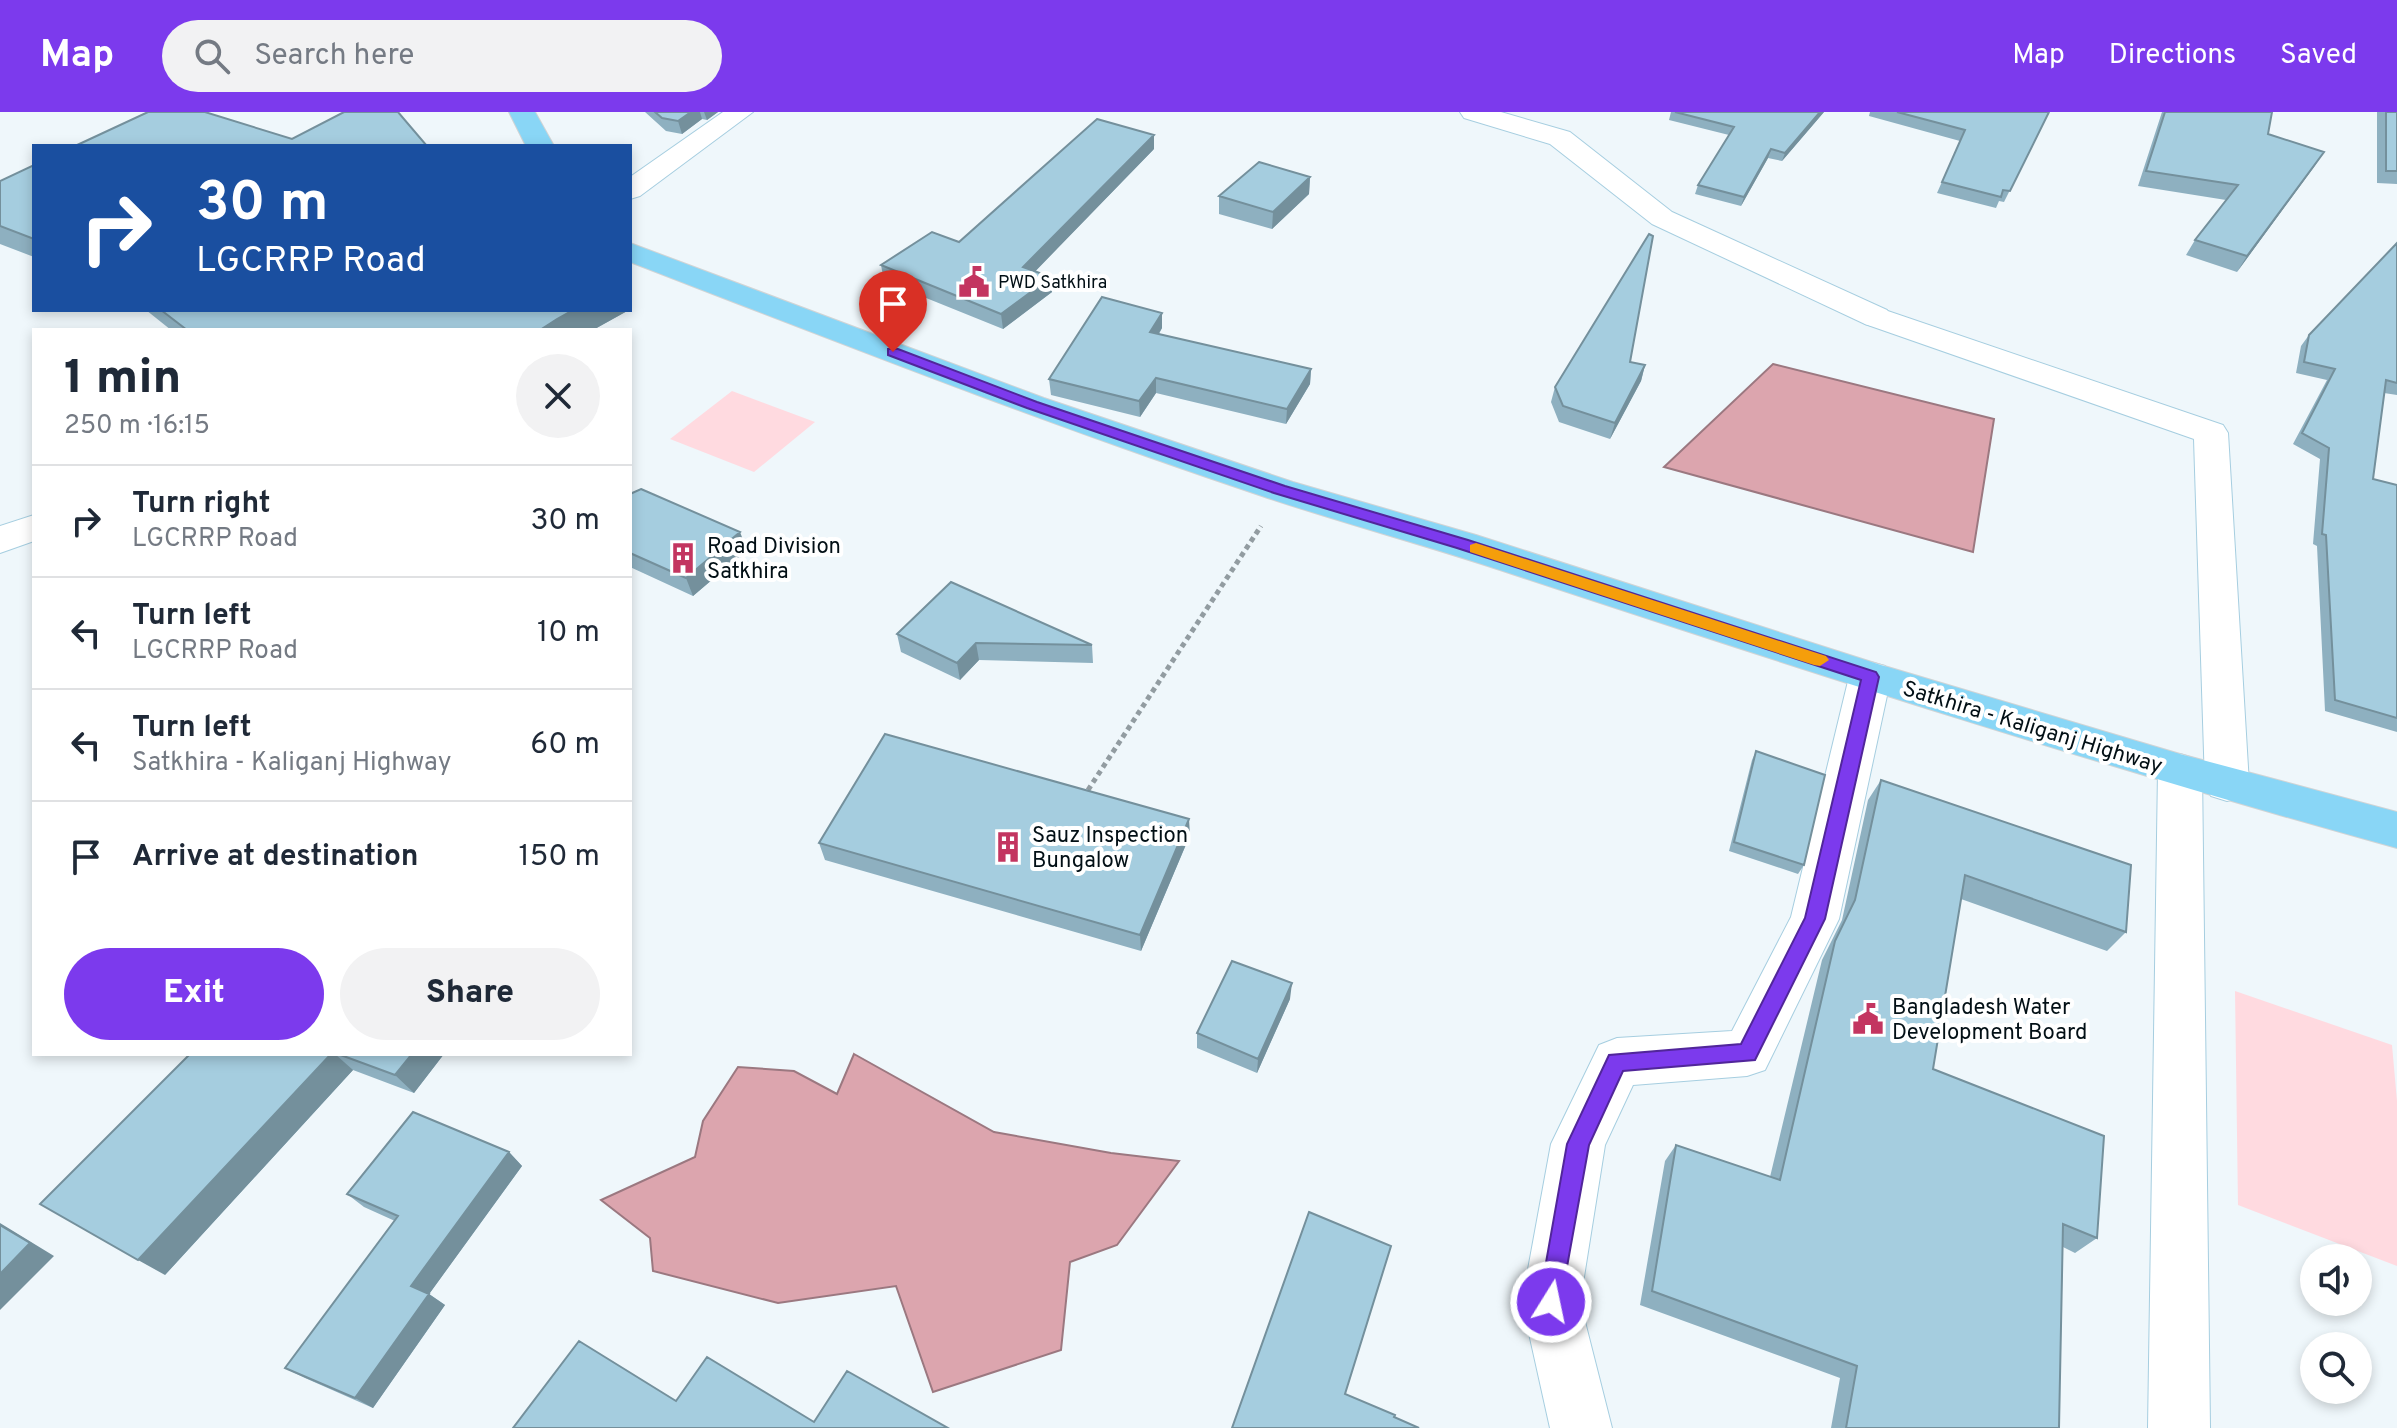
<!DOCTYPE html>
<html lang="en">
<head>
<meta charset="utf-8">
<style>
	:root { --surface:#fff; --page:#f2f2f3; --text:#1f2937; --muted:#747a83; --line:#e0e1e3; --accent:#7c3aed }
	body { margin:0; font-family:Overpass,sans-serif; background:var(--page); color:var(--text); height:100vh; display:flex; flex-direction:column; font-size:30px; white-space:nowrap }
	* { box-sizing:border-box; margin:0 }
	p { font-size:26px; color:var(--muted) }
	.icon { flex:none; width:44px; height:44px; fill:none; stroke:currentColor; stroke-width:2; stroke-linecap:round; stroke-linejoin:round }
	.map { position:relative; flex:1; overflow:hidden }
	.side { position:absolute; left:32px; top:216px; width:600px; height:728px; display:flex; flex-direction:column; background:var(--surface); border-radius:0px; box-shadow:0 4px 12px #0003 }
	.side>* { flex:none }
	.guide { position:absolute; left:32px; top:32px; width:600px; height:168px; border-radius:0px; box-shadow:0 4px 12px #0003; background:#1a4fa0; color:#fff; overflow:hidden }
	.buttons { position:absolute; left:2300px; top:1132px; display:grid; gap:16px }
	.buttons a { display:grid; place-items:center; width:72px; height:72px; border-radius:50%; background:var(--surface); box-shadow:0 4px 12px #0003; font-size:40px }
	.pin { position:absolute; display:grid; place-items:center; width:68px; height:68px; color:#fff; margin:-82px -34px; border-radius:50% 50% 50% 0; rotate:-45deg; box-shadow:0 0 8px #0007 }
	.pin .icon { rotate:45deg }
	.me { position:absolute; width:88px; margin:-44px; rotate:10deg; stroke-linejoin:round; filter:drop-shadow(0 0 6px #0008) }
	.turn { display:flex; align-items:center; gap:28px; height:168px; padding:0 32px; font-size:36px }
	.turn .icon { width:104px; height:104px; stroke-width:2.5 }
	.turn b { display:block; font-size:56px; line-height:68px }
	.round { display:grid; place-items:center; flex:none; width:84px; height:84px; border-radius:42px; background:var(--page) }
	.summary { display:flex; align-items:center; justify-content:space-between; height:136px; padding:0 32px }
	h1 { font-size:48px; font-weight:800; line-height:60px }
	.primary-button { display:flex; gap:16px; margin-top:auto; padding:16px 32px }
	.primary-button a { flex:1; height:92px; border-radius:48px; background:var(--accent); color:#fff; font-size:32px; font-weight:800; line-height:92px; text-align:center }
	.primary-button a+a { background:var(--page); color:var(--text) }
	ul { padding:0; list-style:none }
	li { display:flex; align-items:center; gap:24px; height:112px; padding:0 32px; border-top:2px solid var(--line) }
	li div { flex:1 }
	li b { display:block; font-size:30px }
	li em { font-style:normal }
	header { display:flex; align-items:center; gap:48px; box-sizing:border-box; height:112px; padding:0 40px; background:var(--accent); color:#fff }
	header strong { font-size:38px }
	nav { display:flex; gap:44px; margin-inline-start:auto; font-size:28px }
	.search { width:560px; height:72px; background:var(--page); display:flex; align-items:center; gap:20px; box-sizing:border-box; padding:0 28px; border-radius:44px; color:var(--muted); font-size:30px }
	.map>svg:first-child { display:block }
	.green { fill:#ffdae0 }
	.water { fill:#dca5ae; stroke:#9b7880; stroke-width:2 }
	.lines { fill:none; stroke-linecap:round; stroke-linejoin:round }
	.street-casing { stroke:#a6cee0; stroke-width:2 }
	.secondary-casing { stroke:#a6cee0; stroke-width:2 }
	.highway-casing { stroke:#d1d4d5; stroke-width:2 }
	.path { stroke:#929ca1; stroke-width:5; stroke-dasharray:5 4; stroke-linecap:butt }
	.street { fill:#fff; fill-rule:evenodd }
	.secondary { fill:#fff; fill-rule:evenodd }
	.highway { fill:#89d6f6; fill-rule:evenodd }
	.wall { fill:#8eb0c0 }
	.shaded-wall { fill:#74909c }
	.building { fill:#a5cddf; stroke:#74909c; stroke-width:2 }
	.route { fill:#7c3aed; stroke:#51269a; stroke-width:2 }
	.slow { fill:#f59e0b }
	.labels { text-anchor:middle; stroke-width:8; stroke-linejoin:round; paint-order:stroke }
	.far-poi-label { font-size:18px; fill:#020f15; stroke:#fff; text-anchor:start }
	.poi-label { font-size:22px; fill:#020f15; stroke:#fff; text-anchor:start }
	.street-label { font-size:22px; fill:#020f15; stroke:#fff }
</style>
</head>
<body>
<header>
<strong>Map</strong>
<div class="search"><svg class="icon" aria-label="search" viewBox="0 0 24 24"><circle cx="10" cy="10" r="6"/><path d="M15 15l6 6"/></svg>Search here</div>
<nav><a>Map</a><a>Directions</a><a>Saved</a></nav>
</header>
<div class="map">
<svg width="2397" height="1316" viewBox="0 0 2397 1316">
	<rect width="100%" height="100%" fill="#eff7fb"/>
	<path class="green" d="M732,279L815,310L754,360L670,327Z
		M2235,879L2392,933L2397,989V1154L2238,1093Z"/>
	<path class="water" d="M1773,252L1994,307L1973,440L1664,355Z
		M854,942L994,1020L1111,1041L1179,1049L1117,1133L1070,1150L1061,1238L933,1280L896,1174L778,1191L653,1159L650,1126L601,1088L695,1045L703,1009L738,955L794,959L837,982Z"/>
	<g class="lines">
		<defs>
			<path id="street" d="M723,0H753L640,84L630,87V65Z
				M1876,195L2223,313L2228,321L2249,672L2243,684L2227,689L2211,684L2205,672L2194,327L1865,212L1860,205L1865,198Z
				M2180,642L2196,647L2202,659L2210,1316H2148L2158,659L2164,647Z"/>
			<path id="secondary" d="M1460,0H1501L1570,20L1672,100L1887,198L1892,205L1887,212L1876,215L1865,212L1652,112L1550,32L1464,6Z
				M34,403V429L0,441V414Z
				M1870,550L1885,554L1891,565L1839,807L1765,958L1747,964L1633,973L1605,1033L1580,1190L1612,1316H1550L1522,1190L1551,1032L1599,933L1617,926L1732,919L1791,805L1849,565L1855,554Z"/>
			<path id="highway" d="M509,0H535L554,34H526Z
				M630,131L1044,286L1293,370L1476,423L1881,553L2180,642L2397,700V736C2099,654 1806,559 1512,462C1429,434 1345,412 1262,384C1049,313 840,231 630,150Z"/>
		</defs>
		<use href="#street" class="street-casing"/>
		<use href="#secondary" class="secondary-casing"/>
		<use href="#highway" class="highway-casing"/>
		<path class="path" d="M1088,678L1261,414"/>
		<use href="#street" class="street"/>
		<use href="#secondary" class="secondary"/>
		<use href="#highway" class="highway"/>
	</g>
	<path class="wall" d="M645,0H718L707,8L702,7L682,22L666,19Z
		M1671,0H1824L1782,49L1768,46L1741,94L1695,82L1698,73L1729,23L1669,8Z
		M1870,0H2049L2004,90L1999,89L1996,96L1937,81L1960,29L1869,4Z
		M2162,0H2272L2268,22L2324,40L2237,160L2186,143L2195,128L2226,88L2138,74Z
		M2377,0H2397V72L2377,71Z
		M1154,37L1035,159L1052,180L1003,217L884,169L881,153L959,130Z
		M34,53V145L0,132V69Z
		M1310,65L1309,82L1272,117L1219,102V84Z
		M2397,131V283L2384,281L2373,367L2397,373V620L2325,599L2317,434L2313,432L2320,347L2293,332L2327,268L2296,261L2301,234L2309,223Z
		M146,198H629L593,218H171Z
		M1162,201V216L1159,222L1311,257L1310,272L1286,312L1156,281L1140,305L1051,283L1049,267Z
		M1645,253L1641,269L1610,327L1559,310L1551,290L1555,275Z
		M630,382L747,438L693,484L630,455Z
		M897,522L1092,533L1093,551L979,548L960,568L901,540Z
		M1756,639L1804,753L1798,762L1729,739L1752,648Z
		M1881,668L2126,820L2107,839L1961,787L1933,957L2097,1126L2075,1141L2063,1135L2059,1316H1831L1840,1266L1640,1193L1665,1049L1676,1033L1770,1065L1822,848L1842,808L1868,688Z
		M1190,723L1141,839L825,748L819,731Z
		M1290,887L1257,961L1197,936V921Z
		M190,942H444L414,981L353,958L165,1163Z
		M509,1040L522,1054L429,1182L445,1193L373,1296L305,1266L285,1256L395,1109L364,1095L347,1082Z"/>
	<path class="shaded-wall" d="M691,0H700L702,7L682,22L678,9Z
		M704,0H718L707,8Z
		M1820,0H1824L1782,49L1785,41Z
		M1154,23V37L1025,170L1023,155Z
		M1771,37L1768,46L1741,94L1744,85Z
		M2324,40L2314,55L2237,160L2247,144Z
		M1310,65L1309,82L1272,117L1273,100Z
		M1051,165L1052,180L1003,217L1001,202Z
		M573,198H629L593,218H540L557,207Z
		M1162,201V216L1150,235V220Z
		M1645,253L1641,269L1610,327L1615,311Z
		M1311,257L1310,272L1286,312L1287,297Z
		M1156,266V281L1140,305L1139,289Z
		M740,420L747,438L693,484L686,466Z
		M976,531L979,548L960,568L957,551Z
		M1189,707L1190,723L1141,839L1140,823Z
		M1292,871L1290,887L1257,961L1258,947Z
		M331,942H335L353,958L165,1163L138,1148Z
		M412,942H444L414,981L395,963Z
		M509,1040L522,1054L427,1185L411,1174Z
		M0,1111L54,1144L0,1198Z
		M429,1182L445,1193L373,1296L355,1286Z"/>
	<path class="building" d="M148,0H205L292,27L344,0H398L427,34H75Z
		M655,0H691L678,9L662,6Z
		M1675,0H1820L1785,41L1771,37L1744,85L1698,73L1734,15Z
		M1897,0H2049L2010,79L2003,78L2001,85L1942,70L1965,18Z
		M2165,0H2272L2268,22L2324,40L2247,144L2195,128L2238,73L2146,59Z
		M2386,0H2397V59H2386Z
		M1097,7L1154,23L1023,155L1051,165L1001,202L881,153L932,120L959,130Z
		M1259,50L1310,65L1273,100L1219,84Z
		M34,53V127L0,114V69Z
		M1649,122L1653,124L1630,250L1645,253L1615,311L1563,294L1555,275Z
		M2397,131V271L2386,268L2373,367L2397,373V606L2335,588L2326,423L2322,422L2329,336L2302,321L2335,257L2304,250L2309,223Z
		M1102,185L1162,201L1150,220L1311,257L1287,297L1156,266L1139,289L1049,267Z
		M161,198H573L557,207L540,218H187Z
		M641,377L740,420L686,466L630,441V382Z
		M951,470L1092,533L976,531L957,551L897,522Z
		M885,622L1189,707L1140,823L819,731Z
		M1756,639L1825,663L1804,753L1734,730Z
		M1881,668L2131,753L2126,820L1965,763L1933,957L2104,1024L2097,1126L2063,1112L2059,1316H1846L1857,1254L1652,1179L1676,1033L1780,1068L1835,829L1855,788Z
		M1232,849L1292,871L1258,947L1197,921Z
		M190,942H331L138,1148L40,1092Z
		M338,942H412L395,963Z
		M413,1000L509,1040L411,1174L429,1182L355,1286L285,1256L398,1104L347,1082Z
		M1309,1100L1391,1134L1345,1282L1395,1303L1394,1305L1419,1316H1232Z
		M0,1113L30,1131L0,1162Z
		M579,1229L676,1289L707,1245L814,1310L847,1259L948,1316H513Z"/>
	<path class="route" d="M888,237H898L1037,290L1285,374L1468,428L1876,560L1879,565L1825,807L1755,948L1623,959L1589,1033L1559,1199L1551,1202L1542,1199L1539,1190L1567,1032L1609,943L1741,932L1805,806L1861,568L1457,436L1274,381L1027,296L888,243Z"/>
	<path class="slow" d="M1476,431L1826,544L1829,548L1820,554L1814,553L1470,440V433Z"/>
	<defs>
		<symbol id="civic-bare" viewBox="-9 -9 18 18"><path d="M-.6-6.5H3V-4.5H.6V-3L4-1V1h2V6H-6V1h2V-1L-.6-3ZM-1.2 2.5V6h2.4V2.5Z" fill="#c33560" stroke="#fff" stroke-width="2.5" paint-order="stroke"/></symbol>
		<symbol id="building-bare" viewBox="-9 -9 18 18"><path d="M-4-6H4V6H1V3H-1V6H-4ZM-2.5-4.3h1.7v1.8h-1.7ZM.8-4.3h1.7v1.8H.8ZM-2.5-1h1.7V.8h-1.7ZM.8-1h1.7V.8H.8Z" fill="#c33560" stroke="#fff" stroke-width="2.5" paint-order="stroke"/></symbol>
	</defs>
	<g fill-rule="evenodd">
		<use href="#civic-bare" x="952" y="148" width="44" height="44"/>
		<use href="#building-bare" x="661" y="424" width="44" height="44"/>
		<use href="#building-bare" x="986" y="713" width="44" height="44"/>
		<use href="#civic-bare" x="1846" y="885" width="44" height="44"/>
	</g>
	<g class="labels">
		<g class="far-poi-label">
			<text x="998" y="176">PWD Satkhira</text>
		</g>
		<g class="poi-label">
			<text x="707" y="441">Road Division<tspan x="707" dy="25">Satkhira</tspan></text>
			<text x="1032" y="730">Sauz Inspection<tspan x="1032" dy="25">Bungalow</tspan></text>
			<text x="1892" y="902">Bangladesh Water<tspan x="1892" dy="25">Development Board</tspan></text>
		</g>
		<g class="street-label">
			<text transform="translate(2033 614) rotate(17)" y="8">Satkhira - Kaliganj Highway</text>
		</g>
	</g>
</svg>
<div class="buttons">
<a><svg class="icon" aria-label="sound" viewBox="0 0 24 24"><path d="M4 9h4l5-4v14l-5-4H4zM17 9q2 3 0 6"/></svg></a>
<a><svg class="icon" aria-label="search" viewBox="0 0 24 24"><circle cx="10" cy="10" r="6"/><path d="M15 15l6 6"/></svg></a>
</div>
<div class="pin" style="left:893px;top:240px;background:#d93025"><svg class="icon" aria-label="arrive" viewBox="0 0 24 24"><path d="M6 21V4h12l-3 4 3 4H6"/></svg></div>
<svg class="me" style="left:1551px;top:1190px" viewBox="-20 -20 40 40"><circle r="17" fill="#7c3aed" stroke="#fff" stroke-width="3"/><path d="M0-11L8 9 0 5-8 9z" fill="#fff"/></svg>
<div class="guide">
<div class="turn"><svg class="icon" aria-label="right" viewBox="0 0 24 24"><path d="M7 20v-9h11M14 6l5 5-5 5"/></svg><div><b>30 m</b>LGCRRP Road</div></div>
</div>
<section class="side">
<div class="summary"><div><h1>1 min</h1><p>250 m · 16:15</p></div><a class="round"><svg class="icon" aria-label="close" viewBox="0 0 24 24"><path d="M6 6l12 12M18 6L6 18"/></svg></a></div>
<ul>
<li><svg class="icon" aria-label="right" viewBox="0 0 24 24"><path d="M7 20v-9h11M14 6l5 5-5 5"/></svg><div><b>Turn right</b><p>LGCRRP Road</p></div><em>30 m</em></li>
<li><svg class="icon" aria-label="left" viewBox="0 0 24 24"><path d="M17 20v-9H6M10 6l-5 5 5 5"/></svg><div><b>Turn left</b><p>LGCRRP Road</p></div><em>10 m</em></li>
<li><svg class="icon" aria-label="left" viewBox="0 0 24 24"><path d="M17 20v-9H6M10 6l-5 5 5 5"/></svg><div><b>Turn left</b><p>Satkhira - Kaliganj Highway</p></div><em>60 m</em></li>
<li><svg class="icon" aria-label="arrive" viewBox="0 0 24 24"><path d="M6 21V4h12l-3 4 3 4H6"/></svg><div><b>Arrive at destination</b></div><em>150 m</em></li>
</ul>
<div class="primary-button"><a>Exit</a><a>Share</a></div>
</section>
</div>
</body>
</html>
